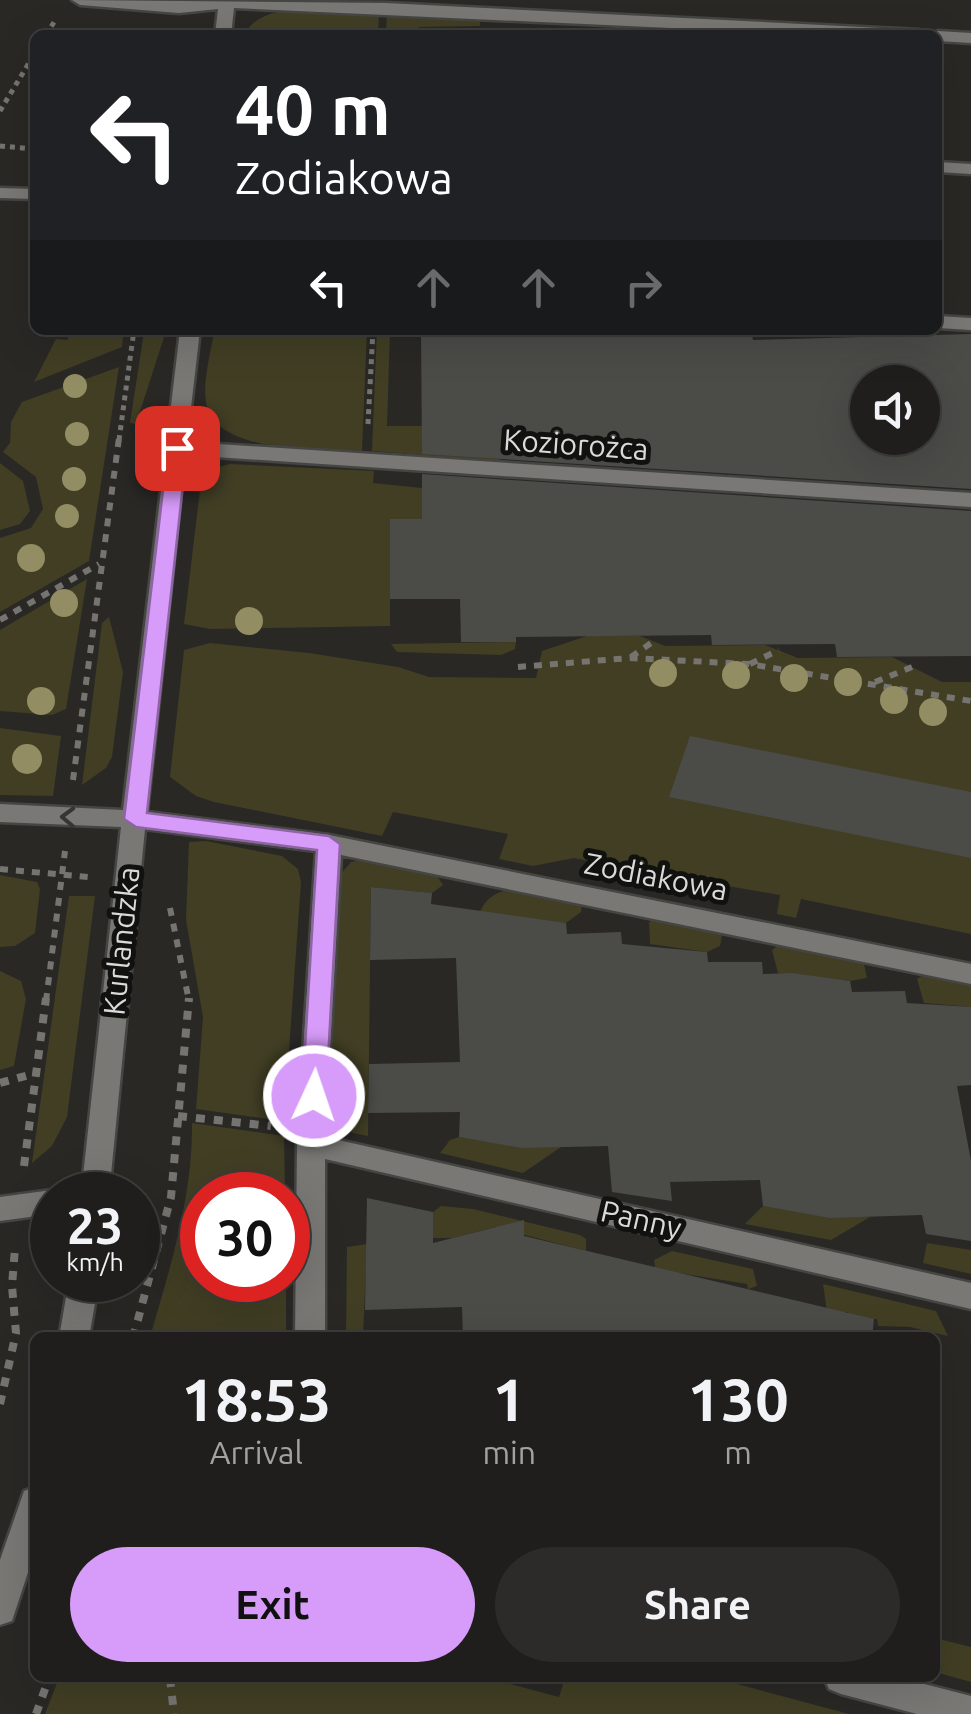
<!DOCTYPE html>
<html lang="en">
<head>
<meta charset="utf-8">
<style>
	:root { --surface:#1f1e1c; --page:#2c2b29; --text:#f1f3f6; --muted:#a1a2a3; --line:#3c3c3b; --accent:#d79bf9 }
	body { margin:0; font-family:Ubuntu,sans-serif; background:var(--page); color:var(--text); height:100vh; display:flex; flex-direction:column; font-size:38px; white-space:nowrap }
	* { box-sizing:border-box; margin:0 }
	p { font-size:32px; color:var(--muted) }
	.icon { flex:none; width:55px; height:55px; fill:none; stroke:currentColor; stroke-width:2; stroke-linecap:round; stroke-linejoin:round }
	.map { position:relative; flex:1; overflow:hidden }
	.drawer { position:absolute; left:30px; top:1332px; width:910px; height:350px; display:flex; flex-direction:column; background:var(--surface); border-radius:15px; box-shadow:0 10px 40px #0002,0 0 0 2px var(--line) }
	.drawer>* { flex:none }
	.hud { position:absolute; left:30px; top:30px; width:912px; height:305px; border-radius:15px; box-shadow:0 10px 40px #0002,0 0 0 2px var(--line); background:#202124; color:#fff; overflow:hidden }
	.tools { position:absolute; left:850px; top:365px; display:grid; gap:20px }
	.tools a { display:grid; place-items:center; width:90px; height:90px; border-radius:50%; background:var(--surface); box-shadow:0 10px 40px #0002,0 0 0 2px var(--line); font-size:50px }
	.speed { position:absolute; left:30px; top:1172px; display:flex; gap:20px; font-size:50px; font-weight:700; text-align:center }
	.speed>* { display:grid; place-content:center; width:130px; height:130px; border-radius:50%; background:var(--surface); box-shadow:0 10px 40px #0002,0 0 0 2px var(--line); line-height:1 }
	.speed small { font-size:25px; font-weight:400 }
	.speed .limit { border:15px solid #d22; background:#fff; color:#111 }
	.pin { position:absolute; display:grid; place-items:center; width:85px; height:85px; color:#fff; margin:-42px; border-radius:20px; box-shadow:0 5px 15px #0006 }
	.me { position:absolute; width:110px; margin:-55px; rotate:3deg; stroke-linejoin:round; filter:drop-shadow(0 0 8px #0008) }
	.turn { display:flex; align-items:center; gap:35px; height:210px; padding:0 40px; font-size:45px }
	.turn .icon { width:130px; height:130px; stroke-width:2.5 }
	.turn b { display:block; font-size:70px; line-height:85px }
	.lanes { display:flex; align-items:center; height:95px; padding:0 40px; background:#0003; justify-content:center; gap:50px; direction:ltr }
	.lanes .off { opacity:.35 }
	.eta { display:flex; justify-content:space-evenly; align-items:center; height:170px; text-align:center }
	.eta b { font-size:60px; font-weight:700; line-height:70px }
	.button { display:flex; gap:20px; margin-top:auto; padding:20px 40px }
	.button a { flex:1; height:115px; border-radius:60px; background:var(--accent); color:#111; font-size:40px; font-weight:700; line-height:115px; text-align:center }
	.button a+a { background:var(--page); color:var(--text) }
	.map>svg:first-child { display:block }
	.green { fill:#413e24 }
	.building { fill:#4b4b48; fill-rule:evenodd }
	.lines { fill:none; stroke-linecap:round; stroke-linejoin:round }
	.minor-casing { stroke:#454543; stroke-width:5 }
	.path-far2 { stroke:#757471; stroke-width:5; stroke-dasharray:5 5; stroke-linecap:butt }
	.path-far1 { stroke:#757471; stroke-width:6; stroke-dasharray:8 8; stroke-linecap:butt }
	.path { stroke:#757471; stroke-width:8; stroke-dasharray:9 9; stroke-linecap:butt }
	.minor { fill:#797875; fill-rule:evenodd }
	.tree { fill:#928d62 }
	.oneway { stroke:#353533 }
	.route { fill:#d79bf9; stroke:#8c65a2; stroke-width:2.5 }
	.labels { text-anchor:middle; stroke-width:10; stroke-linejoin:round; paint-order:stroke }
	.street-label { font-size:30px; fill:#dadad8; stroke:#111110 }
</style>
</head>
<body>
<div class="map">
<svg width="971" height="1714" viewBox="0 0 971 1714">
	<rect width="100%" height="100%" fill="#292825"/>
	<path class="green" d="M302,9L379,13L378,35H244C255,13 280,11 302,9Z
		M387,13L480,19V26L419,27V35H386Z
		M73,330H124L122,347L34,382L56,339L67,340Z
		M367,330L362,451C323,449 225,454 208,410C200,388 211,354 214,331Z
		M377,330H390L387,426H422L502,452L500,461L372,451Z
		M166,331L136,424L130,423L144,332Z
		M119,367L89,561L0,612V538L31,528L43,509L36,477L3,452L10,443L11,422L22,402Z
		M0,463L23,481L30,511L20,524L0,530Z
		M230,464L374,471L373,483L470,493V521L390,520V626L210,629L184,624L201,481L215,468Z
		M87,579L66,709L52,715L0,711V630Z
		M109,617L123,672L112,757L106,768L82,785L102,623Z
		M587,636H640L665,646L765,645L798,658L892,657L942,682H971V934L801,899L796,918L777,914L780,895L680,878L662,891L642,888L639,870L574,858L533,866L499,859L508,834L393,812L382,836L214,802L196,796L170,777L184,650L210,643L309,653L398,667L429,677L536,678L542,651Z
		M516,642L515,649L501,655L397,652L391,644Z
		M0,728L61,736L53,796L0,795Z
		M206,841L282,856L298,869L301,882L284,1121L196,1109L203,1017L186,920L189,842Z
		M366,859L436,874L443,885L432,893L371,887L368,1136C349,1132 332,1131 324,1112L338,877L351,862Z
		M0,875L37,882L40,889L35,933L15,946L0,947Z
		M511,889L582,903L581,912L566,923L479,914C486,898 494,893 511,889Z
		M69,896H95L67,1117L52,1146L32,1163Z
		M653,918L723,931L720,946L707,952L650,944L649,923Z
		M781,943L863,959L867,978L850,981L778,973L772,950Z
		M0,971L21,981L26,999L14,1066L0,1070Z
		M928,972L971,981V1007L924,1003L917,979Z
		M192,1123L284,1136L285,1195H202V1280H286V1337H150C170,1268 193,1196 192,1123Z
		M459,1137L520,1147H561L523,1173L440,1153L450,1140Z
		M441,1206L473,1209L580,1235L586,1239V1251L495,1227L453,1238H433V1212Z
		M763,1206L829,1217H870L831,1240L745,1224Z
		M927,1243L971,1250V1274L923,1263Z
		M367,1244L363,1337L346,1338L347,1247Z
		M672,1251L753,1269L757,1286L748,1289L747,1284L679,1273H656L654,1260Z
		M823,1284L936,1311L948,1336L910,1327L878,1326L877,1319L849,1320L848,1312H827Z
		M935,1638L971,1647V1682L935,1672Z
		M59,1678H499V1681L559,1697L565,1678H715L849,1714H45Z"/>
	<path class="building" d="M421,330H751L753,340L971,334V489L422,454ZM868,382H922V438H868Z
		M422,474L971,511V656L837,657L835,644L712,645L711,635L516,637V642H461L460,599H390V519H422Z
		M690,736L971,792V858L669,797Z
		M371,887L432,893L431,904L566,923L567,934L621,932L622,944L707,952L708,962H762L763,974L792,973L850,981L852,992L905,991L907,1003L971,1007V1085L957,1086L971,1161V1241L926,1234L922,1215L830,1218L763,1206L760,1180L670,1182L672,1201L612,1192L608,1146L522,1148L459,1137L460,1112L368,1113L369,1064L460,1062L456,958L370,960Z
		M367,1198L433,1212V1243L524,1220V1236L874,1319L872,1338H463L462,1307L365,1310Z"/>
	<g class="lines">
		<defs>
			<path id="minor" d="M72,0L386,3L920,30L928,35H822L234,8L231,35H215L218,9L179,13L80,5Z
				M938,31L971,33V43L938,41V35H930Z
				M938,162L971,164V174L938,172Z
				M0,188L35,189V199L0,198Z
				M938,316L971,318V330L938,328Z
				M180,330H200L187,442L971,493V507L185,455L147,812L329,835L971,964V984L341,855L325,1137L971,1283V1309L325,1159V1338H295L297,1145L316,851L145,829L109,1195H81L121,827L0,822V804L123,810Z
				M52,1190L63,1195H52V1214L0,1221V1197Z
				M69,1280H99L89,1338H59Z
				M35,1487V1551L12,1621L0,1625V1560L24,1491Z
				M824,1678H901L971,1696V1714H917L841,1694L829,1689Z"/>
		</defs>
		<use href="#minor" class="minor-casing"/>
		<path class="path-far2" d="M46,35L56,19
			M0,111L35,53
			M0,146L35,149
			M368,424L373,330
			M119,440L134,330"/>
		<path class="path-far1" d="M0,620L99,564
			M631,657L654,641
			M750,664L779,650
			M518,667L630,658L749,664L971,701
			M875,682L912,667
			M73,780L119,438
			M0,869L88,877
			M170,908L189,1001
			M46,1001L65,851"/>
		<path class="path" d="M0,1083L36,1073
			M178,1116L271,1126
			M24,1166L46,998
			M133,1338L171,1197L189,998
			M0,1404L16,1333L12,1286L15,1248
			M170,1678L174,1714
			M36,1714L49,1678"/>
		<use href="#minor" class="minor"/>
	</g>
	<g class="tree">
		<circle cx="75" cy="386" r="12"/>
		<circle cx="77" cy="434" r="12"/>
		<circle cx="74" cy="479" r="12"/>
		<circle cx="67" cy="516" r="12"/>
		<circle cx="31" cy="558" r="14"/>
		<circle cx="64" cy="603" r="14"/>
		<circle cx="249" cy="621" r="14"/>
		<circle cx="663" cy="673" r="14"/>
		<circle cx="736" cy="675" r="14"/>
		<circle cx="794" cy="678" r="14"/>
		<circle cx="848" cy="682" r="14"/>
		<circle cx="894" cy="700" r="14"/>
		<circle cx="41" cy="701" r="14"/>
		<circle cx="933" cy="712" r="14"/>
		<circle cx="27" cy="759" r="15"/>
	</g>
	<defs><path id="oneway-chevron" d="M-2-3.5L2.5 0L-2 3.5" fill="none" stroke-width="1.6" stroke-linecap="round" stroke-linejoin="round" transform="scale(2.5)"/></defs>
	<use class="oneway" href="#oneway-chevron" transform="translate(68 817) rotate(-178)"/>
	<path class="route" d="M177,442L187,448L147,813L329,836L340,844L326,1096L323,1103H305L302,1096L317,850L136,827L124,819L168,448Z"/>
	<g class="labels">
		<g class="street-label">
			<text transform="translate(576 445) rotate(4)" y="10">Koziorożca</text>
			<text transform="translate(656 877) rotate(11)" y="10">Zodiakowa</text>
			<text transform="translate(122 941) rotate(-84)" y="10">Kurlandzka</text>
			<text transform="translate(641 1220) rotate(13)" y="10">Panny</text>
		</g>
	</g>
</svg>
<div class="tools">
<a><svg class="icon" aria-label="sound" viewBox="0 0 24 24"><path d="M4 9h4l5-4v14l-5-4H4zM17 9q2 3 0 6"/></svg></a>
</div>
<div class="speed"><div>23<small>km/h</small></div><div class="limit">30</div></div>
<div class="pin" style="left:177px;top:448px;background:#d93025"><svg class="icon" aria-label="arrive" viewBox="0 0 24 24"><path d="M6 21V4h12l-3 4 3 4H6"/></svg></div>
<svg class="me" style="left:314px;top:1096px" viewBox="-20 -20 40 40"><circle r="17" fill="#d79bf9" stroke="#fff" stroke-width="3"/><path d="M0-11L8 9 0 5-8 9z" fill="#fff"/></svg>
<div class="hud">
<div class="turn"><svg class="icon" aria-label="left" viewBox="0 0 24 24"><path d="M17 20v-9H6M10 6l-5 5 5 5"/></svg><div><b>40 m</b>Zodiakowa</div></div>
<div class="lanes"><svg class="icon" aria-label="left" viewBox="0 0 24 24"><path d="M17 20v-9H6M10 6l-5 5 5 5"/></svg><svg class="icon off" aria-label="ahead" viewBox="0 0 24 24"><path d="M12 20V5M6 11l6-6 6 6"/></svg><svg class="icon off" aria-label="ahead" viewBox="0 0 24 24"><path d="M12 20V5M6 11l6-6 6 6"/></svg><svg class="icon off" aria-label="right" viewBox="0 0 24 24"><path d="M7 20v-9h11M14 6l5 5-5 5"/></svg></div>
</div>
<section class="drawer">
<div class="eta">
<div><b>18:53</b><p>Arrival</p></div>
<div><b>1</b><p>min</p></div>
<div><b>130</b><p>m</p></div>
</div>
<div class="button"><a>Exit</a><a>Share</a></div>
</section>
</div>
</body>
</html>
